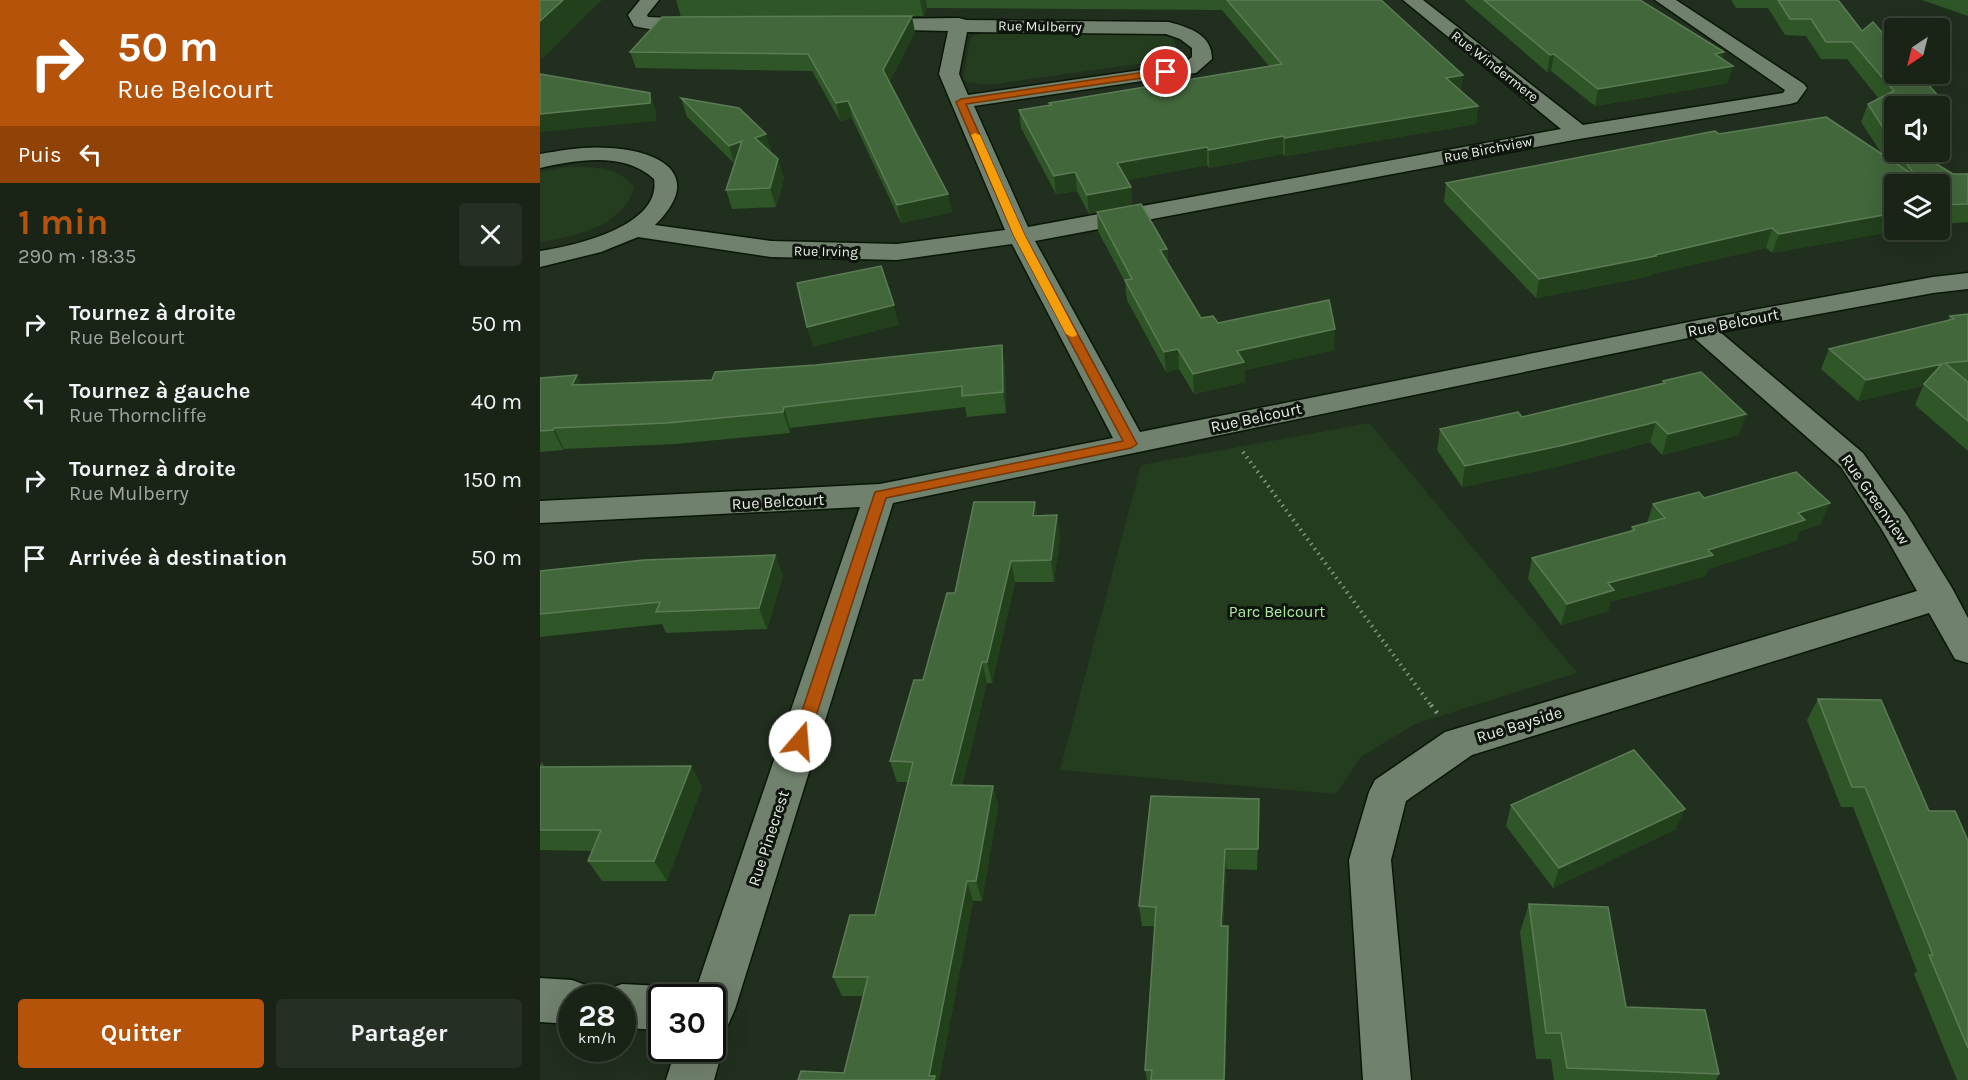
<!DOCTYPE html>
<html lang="fr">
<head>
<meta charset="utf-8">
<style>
	:root { --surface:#192316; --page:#262f23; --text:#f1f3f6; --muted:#9fa4a1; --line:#374035; --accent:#b45309 }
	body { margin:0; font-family:Karla,sans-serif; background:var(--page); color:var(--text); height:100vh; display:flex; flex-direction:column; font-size:22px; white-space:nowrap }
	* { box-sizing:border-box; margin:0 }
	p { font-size:20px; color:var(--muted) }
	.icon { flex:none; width:33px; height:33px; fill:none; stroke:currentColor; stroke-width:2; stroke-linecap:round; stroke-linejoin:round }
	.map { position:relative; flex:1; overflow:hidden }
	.drawer { display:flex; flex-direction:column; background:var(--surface); width:540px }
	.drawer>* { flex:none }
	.banner { background:#b45309; color:#fff; overflow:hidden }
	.needle { width:39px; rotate:215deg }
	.tools { position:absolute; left:1344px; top:18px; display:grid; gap:12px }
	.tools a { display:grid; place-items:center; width:66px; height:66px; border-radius:6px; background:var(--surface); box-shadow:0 6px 24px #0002,0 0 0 2px var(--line); font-size:30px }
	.speed { position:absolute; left:18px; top:984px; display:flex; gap:12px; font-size:30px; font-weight:700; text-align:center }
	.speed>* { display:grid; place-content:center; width:78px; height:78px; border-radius:50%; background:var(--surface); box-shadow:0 6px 24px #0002,0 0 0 2px var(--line); line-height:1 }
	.speed small { font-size:15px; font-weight:400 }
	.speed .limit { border:3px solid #111; border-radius:9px; background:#fff; color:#111 }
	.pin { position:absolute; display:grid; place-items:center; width:51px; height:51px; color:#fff; margin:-26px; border:3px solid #fff; border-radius:50%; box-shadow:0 2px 6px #0007 }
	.me { position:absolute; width:66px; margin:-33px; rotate:18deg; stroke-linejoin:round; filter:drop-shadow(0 0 4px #0008) }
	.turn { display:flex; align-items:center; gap:21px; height:126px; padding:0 18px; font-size:27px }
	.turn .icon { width:78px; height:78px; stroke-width:2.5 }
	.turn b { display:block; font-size:42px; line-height:51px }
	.then { display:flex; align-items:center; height:57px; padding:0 18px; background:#0003; gap:12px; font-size:22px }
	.round { display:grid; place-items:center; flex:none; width:63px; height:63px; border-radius:6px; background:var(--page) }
	.head { display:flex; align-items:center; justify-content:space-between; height:102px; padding:0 18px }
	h1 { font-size:36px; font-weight:700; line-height:45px; color:var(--accent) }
	.action { display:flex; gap:12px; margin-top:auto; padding:12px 18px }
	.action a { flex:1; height:69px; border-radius:6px; background:var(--accent); color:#fff; font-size:24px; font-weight:700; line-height:69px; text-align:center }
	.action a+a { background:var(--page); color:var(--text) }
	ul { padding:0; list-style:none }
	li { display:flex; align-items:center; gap:18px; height:78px; padding:0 18px }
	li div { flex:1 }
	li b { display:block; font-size:22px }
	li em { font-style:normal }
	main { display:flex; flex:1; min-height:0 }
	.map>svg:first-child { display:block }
	.green { fill:#243d1f }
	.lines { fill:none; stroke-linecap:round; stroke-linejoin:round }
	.minor-casing { stroke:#0a1708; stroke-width:3 }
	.path-far1 { stroke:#889486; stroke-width:4; stroke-dasharray:1.5 4.5; stroke-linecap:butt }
	.path { stroke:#889486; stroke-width:4.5; stroke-dasharray:2 6; stroke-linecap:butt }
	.minor { fill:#70816d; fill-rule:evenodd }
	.wall { fill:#2f5627 }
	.shaded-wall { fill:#21401b }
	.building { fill:#42673b; stroke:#5c7c55; stroke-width:1.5 }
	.route { fill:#b45309; stroke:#753606; stroke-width:1.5 }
	.slow { fill:#f59e0b }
	.labels { text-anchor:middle; stroke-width:6; stroke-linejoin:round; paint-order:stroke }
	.far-street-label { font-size:14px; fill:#e4eee2; stroke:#0f150e }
	.street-label { font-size:16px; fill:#e4eee2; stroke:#0f150e }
	.park-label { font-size:16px; fill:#a9ea9e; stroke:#0f150e }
</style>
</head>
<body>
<main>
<section class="drawer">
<div class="banner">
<div class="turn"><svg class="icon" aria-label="right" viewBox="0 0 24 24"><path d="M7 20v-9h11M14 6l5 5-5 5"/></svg><div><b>50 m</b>Rue Belcourt</div></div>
<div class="then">Puis<svg class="icon" aria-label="left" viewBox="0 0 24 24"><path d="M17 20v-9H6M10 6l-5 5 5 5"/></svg></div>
</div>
<div class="head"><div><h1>1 min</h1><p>290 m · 18:35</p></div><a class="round"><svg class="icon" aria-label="close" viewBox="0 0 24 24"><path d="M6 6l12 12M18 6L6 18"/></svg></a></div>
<ul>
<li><svg class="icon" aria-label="right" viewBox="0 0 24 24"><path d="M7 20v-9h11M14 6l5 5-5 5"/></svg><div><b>Tournez à droite</b><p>Rue Belcourt</p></div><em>50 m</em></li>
<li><svg class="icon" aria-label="left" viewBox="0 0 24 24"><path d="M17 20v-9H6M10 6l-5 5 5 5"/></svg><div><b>Tournez à gauche</b><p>Rue Thorncliffe</p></div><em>40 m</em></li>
<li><svg class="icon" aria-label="right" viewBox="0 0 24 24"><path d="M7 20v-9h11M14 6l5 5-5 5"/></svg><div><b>Tournez à droite</b><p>Rue Mulberry</p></div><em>150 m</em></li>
<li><svg class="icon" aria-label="arrive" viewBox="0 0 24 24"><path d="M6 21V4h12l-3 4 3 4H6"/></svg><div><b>Arrivée à destination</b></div><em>50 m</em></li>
</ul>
<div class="action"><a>Quitter</a><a>Partager</a></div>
</section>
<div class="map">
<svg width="1428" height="1080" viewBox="0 0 1428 1080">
	<rect width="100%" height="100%" fill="#212f1e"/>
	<path class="green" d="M456,31L617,33L633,39L637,49L629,58L613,62L447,85L428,82L423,79L430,39L434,35Z
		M26,167C51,167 79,165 94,188C84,226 34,237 0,242V172Z
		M829,423L1037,673L875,724L821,757L796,794L520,770L601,465Z"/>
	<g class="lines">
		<defs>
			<path id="minor" d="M100,0H119L107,15L108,17L160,19L167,21L169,25L167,29C145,34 116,31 94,26L88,15Z
				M863,0H883L1043,125L1243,93L1245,90L1115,0H1136L1264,84L1267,88L1257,102L1250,104L1039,139L495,241L600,432L1159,320L1393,277L1428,273V289L1393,293L1180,332L1323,453L1367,515L1412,588L1428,618V663L1415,659L1389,613L932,755L866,801L851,860L871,1080H823L809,860L829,792L835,780L905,732L1377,591L1341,528L1301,467L1153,337L353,503L195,1009L188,1025L174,1030L177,1032L183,1048L174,1080H126L136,1048H172V998H153L320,507L0,523V501L340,484L573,438L472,244L357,260L231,257L98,237L61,252L0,267V251C34,246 122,226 114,179C84,151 36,160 0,168V154C23,150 46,146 70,148C122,151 165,176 115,225L231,241L357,244L465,230L399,74L408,31L322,29L320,25L322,21L329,19L419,18L426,20L629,22C651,28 672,35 672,59L656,73L434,106L488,227L1021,129ZM427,32L626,34L640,39L652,48V57L643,64L428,95L419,74Z
				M0,978L32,980L48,986L53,998H32V1024L0,1022Z
				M82,984L122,986L138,992L140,998H122V1030L82,1028V998H63L66,990Z"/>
		</defs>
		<use href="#minor" class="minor-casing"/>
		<path class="path-far1" d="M703,452L892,707"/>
		<path class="path" d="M891,705L897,713"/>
		<use href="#minor" class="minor"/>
	</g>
	<path class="wall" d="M136,0H841L921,91L938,106L936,124L745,156L743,154L669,168L667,165L587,180L591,187L592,205L627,249L628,264L661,318L678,323L794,350L705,370V382L654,394L639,369L626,372L587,300L585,282L558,231L557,212L549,214L537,191L516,194L481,128L479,110L510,106L509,103L729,66L682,10L387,8L383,16L141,17Z
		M924,0H1100L1184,52L1182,59L1188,83L1055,106L1011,71L1007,72Z
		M1191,0H1298L1322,31L1409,108L1402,125L1400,127V106H1354V152H1359L1413,174H1428V222L1400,224V184L1354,230H1361L1232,253L1226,248L1112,274L1111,276L996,298L904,202L906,183L1179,134L1342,154L1321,122L1328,104L1339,99L1307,59H1281L1266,36L1245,35L1228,8H1196Z
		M1382,0H1428V16Z
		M375,32L349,82L408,194L412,212L361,223L312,118L300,121L272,71L96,68L90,52Z
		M141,98L231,153L244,178L236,207L192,209L186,190L195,164L147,117Z
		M1428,314V380H1426L1428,382V451L1375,405L1383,386L1318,401L1281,369L1289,349L1408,320L1410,316Z
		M465,366L466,413L427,417L425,407L250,428V433L135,444L24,449L23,450L0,452V378L37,375L41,385L172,380Z
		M1123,381L1199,435L1122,455L1110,442L1020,466L922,487L897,450L900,429L982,417L1122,383Z
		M1164,498L1281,524L1260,531L1256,541L1168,569L1165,576L1070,602L1068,611L1021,625L988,579L992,558L1091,531L1092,527L1107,523L1113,504Z
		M498,515L520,536L514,582H475L452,683H447L422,785L453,786L458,806L442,901H433L399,1080H258L304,1073L323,996H302L293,977L335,915L368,782H357L350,761L383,680L415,593Z
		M235,555L243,576L227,629L126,633L122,624L0,637V571Z
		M1278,699L1389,811L1428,841V1080H1417L1374,974L1377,971L1313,807H1301L1267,720Z
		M2,762L5,767L151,766L162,787L127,881H62L48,861L53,851L0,850V765Z
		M971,805L1136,829L1013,888L966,826Z
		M719,820L717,870L686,869L683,926H688L689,946L685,1080H607L605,1070L615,926H602L599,906Z
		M989,904L1086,1007L1179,1074L1176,1080H1014L1011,1059H996L980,932Z"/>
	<path class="shaded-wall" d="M23,0H62L1,60L0,21Z
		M380,0H386L387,8L383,16Z
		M372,16L375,32L346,87L343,70Z
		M1184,52L1180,68L1193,66L1188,83L1055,106L1058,89L1175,54Z
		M1014,54L1011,71L1007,72L1010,55Z
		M923,75L921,93L906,78Z
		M110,93L116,111V121L0,132V114Z
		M308,101L312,118L300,121L296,103Z
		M938,106L936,124L745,156V138Z
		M1409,108L1402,125L1400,127V113Z
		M226,134L232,153L215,138Z
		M743,136V154L669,168V150Z
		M202,141L194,164L189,146Z
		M667,147V165L579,182L577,163Z
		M238,159L244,178L236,207L230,188Z
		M535,172L537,191L516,194L514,176Z
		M591,187L592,206L549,214L547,195Z
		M408,194L412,212L361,223L357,205Z
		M1354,213V230H1361L1232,253L1239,234Z
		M1232,228L1226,248L1112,274L1111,276L996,298L999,279L1115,255Z
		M627,249L628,269L620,250Z
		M354,305L359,325L273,347L267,327Z
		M795,329L794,350L705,370V382L654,394L653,374L697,351Z
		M462,345L465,366L466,413L463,392Z
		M638,349L639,369L626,372L624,352Z
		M1402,364L1383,386L1318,401L1326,380Z
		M37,375L46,396L32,385Z
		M244,407L250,428V433L243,412Z
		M1206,414L1199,435L1122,455L1128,434Z
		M1116,422L1110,442L1020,466L922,487L925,466Z
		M14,428L24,449L23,450L13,430Z
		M495,502L499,523L493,516Z
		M1290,503L1281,524L1260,531L1256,541L1168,569L1165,576L1070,602L1068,611L1021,625L1027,604L1068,583L1168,550L1258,513Z
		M517,515L520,536L514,582L511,560Z
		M235,555L243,576L227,629L219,608Z
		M471,561L475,582L452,683L447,662Z
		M442,662L447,683L417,806L411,785Z
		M151,766L162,787L127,881L114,861Z
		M453,786L458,806L442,901L436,881Z
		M1145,809L1136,829L1013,888L1019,868Z
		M685,849L686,869L682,946L681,926Z
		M427,881L433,901L399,1080H391L389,1076Z
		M688,926L689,946L685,1080H684Z"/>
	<path class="building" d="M0,0H23L0,21Z
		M687,0H841L923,75L906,78L938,106L745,138L743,136L669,150L667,147L577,163L591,187L547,195L535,172L514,176L479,110L511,105L509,103L742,64Z
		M944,0H1100L1184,52L1175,54L1193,66L1058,89L1014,54L1010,55Z
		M1238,0H1298L1322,31L1333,22L1354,46V74H1379L1409,108L1400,113V106H1354V145L1328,104L1354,91L1312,42H1286L1271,19H1250Z
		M372,16L343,70L408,194L357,205L308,101L296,103L268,54L90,52L122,17Z
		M0,74L110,93V103L0,114Z
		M141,98L199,108L226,134L215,138L238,159L230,188L186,190L202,141L189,146Z
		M1286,117L1375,176L1359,152H1377L1413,174H1428V204L1400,205V184H1354V213L1239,234L1232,228L1115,255L1116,256L999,279L906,183L1175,131L1179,134Z
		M601,204L627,249L620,250L661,318L673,316L678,323L789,300L795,329L697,351L704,362L653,374L638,349L624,352L585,280L592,279L557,212Z
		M341,266L354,305L267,327L257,283Z
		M1428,314V361L1405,363L1428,382V421L1384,384L1402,364L1326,380L1289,349L1414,319L1410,316Z
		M462,345L463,392L422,396V386L244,407L243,412L127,423L14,428L13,430L0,431V378L37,375L32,385L172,380L175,372L276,365Z
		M1161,372L1206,414L1128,434L1116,422L1024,445L925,466L900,429L978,412L982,417L1125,383L1123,381Z
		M1256,472L1290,503L1258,513L1265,520L1168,550L1173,555L1068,583L1074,590L1027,604L992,558L1095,530L1092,527L1125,518L1113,504L1159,492L1164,498Z
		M434,502H495L493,516L517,515L511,560L471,561L447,662H442L411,785L453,786L436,881H427L389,1076H395L394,1080H258L261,1071L304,1073L328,977H293L310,915H335L373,762L350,761L374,680H383L407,593H415Z
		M235,555L219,608L116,612L120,602L0,614V571L104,560Z
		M1278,699L1341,700L1389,811H1415L1428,841V1048L1389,955H1393L1325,787H1312Z
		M1094,750L1145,809L1019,868L971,805Z
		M151,766L114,861H48L61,830H0V767Z
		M611,796L719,799L718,849H685L681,926H688L684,1080H611L612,1070H605L616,907L599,906Z
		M989,904L1068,907L1086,1007L1165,1010L1179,1074L1027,1068L1021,1033H1006Z"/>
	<path class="route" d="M626,69L629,70V74L426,104L485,236L597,444L591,448L346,498L268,741L266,746L260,747L254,746L252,741L335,492L583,441L474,236L416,102L421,99Z"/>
	<path class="slow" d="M435,133L440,135L485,236L537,334L536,336L532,337L526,334L474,236L431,135Z"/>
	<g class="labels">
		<g class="far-street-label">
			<text transform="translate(500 26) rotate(1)" y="5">Rue Mulberry</text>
			<text transform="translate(955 66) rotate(38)" y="5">Rue Windermere</text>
			<text transform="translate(948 149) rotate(-11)" y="5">Rue Birchview</text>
			<text transform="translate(286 251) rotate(1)" y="5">Rue Irving</text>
		</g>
		<g class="street-label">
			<text transform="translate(1193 322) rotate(-11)" y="6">Rue Belcourt</text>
			<text transform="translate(716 417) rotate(-12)" y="6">Rue Belcourt</text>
			<text transform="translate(1336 499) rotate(55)" y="6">Rue Greenview</text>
			<text transform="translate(238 501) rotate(-3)" y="6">Rue Belcourt</text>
			<text transform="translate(979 724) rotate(-17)" y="6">Rue Bayside</text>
			<text transform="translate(228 838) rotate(-72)" y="6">Rue Pinecrest</text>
		</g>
		<g class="park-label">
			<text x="737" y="617">Parc Belcourt</text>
		</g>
	</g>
</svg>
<div class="tools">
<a><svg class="needle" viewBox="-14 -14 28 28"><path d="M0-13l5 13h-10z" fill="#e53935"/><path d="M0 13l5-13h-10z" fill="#9fa4a1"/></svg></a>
<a><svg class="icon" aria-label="sound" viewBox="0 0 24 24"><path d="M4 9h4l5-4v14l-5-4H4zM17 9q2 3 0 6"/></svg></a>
<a><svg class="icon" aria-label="layers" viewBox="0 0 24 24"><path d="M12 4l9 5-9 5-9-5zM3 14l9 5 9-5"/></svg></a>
</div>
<div class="speed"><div>28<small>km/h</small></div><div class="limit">30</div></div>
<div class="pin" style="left:626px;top:72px;background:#d93025"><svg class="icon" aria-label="arrive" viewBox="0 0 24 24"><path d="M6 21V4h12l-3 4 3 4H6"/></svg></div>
<svg class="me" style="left:260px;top:741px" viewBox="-20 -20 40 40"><circle r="19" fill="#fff"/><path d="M0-13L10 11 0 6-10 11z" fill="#b45309"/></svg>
</div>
</main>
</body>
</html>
